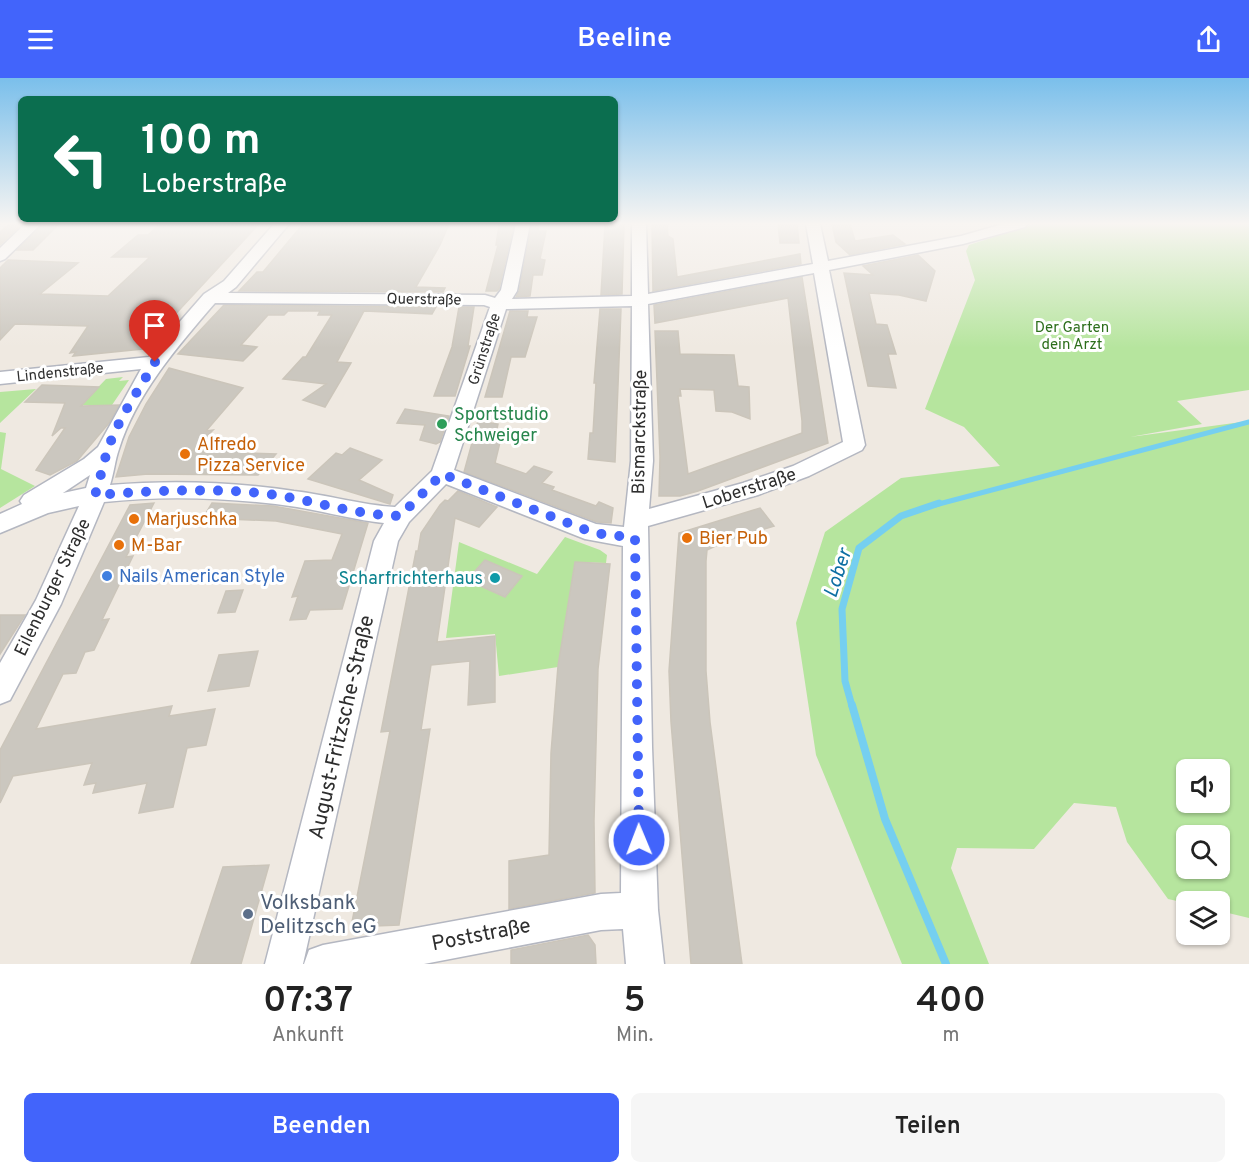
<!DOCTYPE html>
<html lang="de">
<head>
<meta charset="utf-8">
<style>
	:root { --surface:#fff; --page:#f6f6f6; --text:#222; --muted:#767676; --accent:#4264fb }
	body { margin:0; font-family:Overpass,sans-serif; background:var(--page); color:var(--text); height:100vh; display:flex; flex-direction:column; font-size:22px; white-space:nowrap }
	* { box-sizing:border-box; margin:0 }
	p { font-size:20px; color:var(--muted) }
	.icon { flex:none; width:33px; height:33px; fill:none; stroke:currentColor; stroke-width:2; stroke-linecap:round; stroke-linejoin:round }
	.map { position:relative; height:886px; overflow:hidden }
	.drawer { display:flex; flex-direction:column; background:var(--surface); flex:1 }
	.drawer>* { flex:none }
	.guide { position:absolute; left:18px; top:18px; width:600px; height:126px; border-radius:9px; box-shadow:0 2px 4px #0004; background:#0b6e4f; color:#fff; overflow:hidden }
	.controls { position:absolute; left:1176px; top:681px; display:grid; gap:12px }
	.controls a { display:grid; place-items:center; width:54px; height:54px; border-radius:9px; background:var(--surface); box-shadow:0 2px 4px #0004; font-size:30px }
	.pin { position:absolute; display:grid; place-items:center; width:51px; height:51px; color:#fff; margin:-62px -26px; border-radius:50% 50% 50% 0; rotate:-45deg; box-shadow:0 0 6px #0007 }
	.pin .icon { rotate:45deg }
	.me { position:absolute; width:66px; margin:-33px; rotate:359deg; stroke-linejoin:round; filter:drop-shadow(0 0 4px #0008) }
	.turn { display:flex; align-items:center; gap:21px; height:126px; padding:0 24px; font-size:27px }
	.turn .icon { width:78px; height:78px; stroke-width:2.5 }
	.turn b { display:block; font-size:42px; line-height:51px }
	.eta { display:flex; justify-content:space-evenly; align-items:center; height:102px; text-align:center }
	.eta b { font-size:36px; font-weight:600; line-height:42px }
	.cta { display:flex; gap:12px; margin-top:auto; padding:12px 24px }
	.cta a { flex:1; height:69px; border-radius:9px; background:var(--accent); color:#fff; font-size:24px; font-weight:600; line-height:69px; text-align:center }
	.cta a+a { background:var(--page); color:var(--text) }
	header { display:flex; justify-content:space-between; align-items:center; height:78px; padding:0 24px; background:var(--accent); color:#fff; font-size:27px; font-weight:600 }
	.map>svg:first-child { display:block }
	.green { fill:#b6e59e; fill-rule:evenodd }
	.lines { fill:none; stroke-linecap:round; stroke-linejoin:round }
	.stream-far2 { stroke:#75cff0; stroke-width:5 }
	.stream-far1 { stroke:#75cff0; stroke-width:7 }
	.stream { stroke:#75cff0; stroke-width:8 }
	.building { fill:#cbc7bf; stroke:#cbc5ba; stroke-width:1.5 }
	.minor-casing { stroke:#b4b7c1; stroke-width:3 }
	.minor { fill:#fff; fill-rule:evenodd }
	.route { stroke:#4264fb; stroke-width:10; stroke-dasharray:0 18 }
	.leisure-dot { fill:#2e9e5b; stroke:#fff; stroke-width:2 }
	.food-dot { fill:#e8710a; stroke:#fff; stroke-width:2 }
	.shop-dot { fill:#3f7fe0; stroke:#fff; stroke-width:2 }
	.culture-dot { fill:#0f9aa8; stroke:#fff; stroke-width:2 }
	.service-dot { fill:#5c6f8a; stroke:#fff; stroke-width:2 }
	.labels { text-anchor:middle; stroke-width:6; stroke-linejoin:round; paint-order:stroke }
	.far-street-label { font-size:15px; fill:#2e2e2e; stroke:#fff }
	.far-park-label { font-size:15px; fill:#2c6e1b; stroke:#fff }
	.leisure-label { font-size:18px; fill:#27864d; stroke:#fff; text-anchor:start }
	.street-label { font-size:18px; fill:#2e2e2e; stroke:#fff }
	.food-label { font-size:18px; fill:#c56008; stroke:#fff; text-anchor:start }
	.shop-label { font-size:18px; fill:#366cbe; stroke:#fff; text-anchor:start }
	.culture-label { font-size:18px; fill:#0d838f; stroke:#fff; text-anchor:end }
	.water-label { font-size:20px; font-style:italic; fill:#0d6fa3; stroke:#fff }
	.near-street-label { font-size:21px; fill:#2e2e2e; stroke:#fff }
	.near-service-label { font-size:21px; fill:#4e5e75; stroke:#fff; text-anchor:start }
</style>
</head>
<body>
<header><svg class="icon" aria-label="menu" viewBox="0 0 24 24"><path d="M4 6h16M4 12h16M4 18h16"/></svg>Beeline<svg class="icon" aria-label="share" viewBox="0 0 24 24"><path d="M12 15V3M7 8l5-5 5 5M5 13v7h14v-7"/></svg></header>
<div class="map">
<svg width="1249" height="886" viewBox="0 0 1249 886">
	<rect width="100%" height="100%" fill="#efe9e1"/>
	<path class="green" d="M1034,146H1249V312L1177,323L1202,346L1130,359L1249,343V840L1220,833V824L1186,825L1168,821L1127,764L1116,729L1074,725L1034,771L957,770L951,790L989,886H902L816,677L796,545L825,454L901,400L1000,388L964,349L925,331L975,202L966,173L969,167ZM1186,692H1220V724H1186ZM1186,758H1220V790H1186Z
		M123,299L119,303L129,302L112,327H81L106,301Z
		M36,311L0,345V314Z
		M0,354L6,355L1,391L35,408L0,430Z
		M565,459L600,472L607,477L606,485L575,484L558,589L499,598L495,556L446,560L459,464L537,496Z"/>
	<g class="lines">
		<path class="stream-far2" d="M935,427L1249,344"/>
		<path class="stream-far1" d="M852,628L845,603L842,531L859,470L901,438L939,425"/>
		<path class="stream" d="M852,627L885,741L946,886"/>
	</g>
	<path class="building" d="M9,146H22L0,167V154Z
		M43,146H59L33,172H17Z
		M160,146L257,148L143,271L73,278L76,274L70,275L88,248L15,246L0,262V190L8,182L78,185L40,216L108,218L150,179H112L138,157H148Z
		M303,146L376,148V146H449L440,167L416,209L445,210L443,214L239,213L257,194H263Z
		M502,146H514L499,211L497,213H486L498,167H496L499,147Z
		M532,146H539L538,153H546L540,181L545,182L542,197H533L530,218L516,219L519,213Z
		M605,146H624L622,216L601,217Z
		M652,146H667L668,158L673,161L677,199L800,176L801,186L653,213Z
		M778,146H797L799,165H780Z
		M832,146H850L855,163L893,157L905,166L850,177L836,164Z
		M918,177L935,193L926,223L899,217L869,215L876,246L887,247L896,276H888L896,310L868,308L844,195L873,197L863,188Z
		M802,199L828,365L698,413L680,418H659L660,379L655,253H678L680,276L734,277L738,308L749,309L750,341L732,334L716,333L714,312L680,311L681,318H678L688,396L802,355V343L788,220L655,245L654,227Z
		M224,227L436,229L432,236L364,233L337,284L351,285L325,329L303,322L326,306L283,301L303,279H306L332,237H318L320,233H288L284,237H268L241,267L257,269L243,283L178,276Z
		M459,229H474L468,268H470L455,318H434L452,269Z
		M600,231H621L615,384L588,381L590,355H593L596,305H594Z
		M510,233H528L527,239H537L525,279H511L502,319H485Z
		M169,290L243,310L206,353L213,352L193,372L248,370L245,375L276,376L258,397L148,396L116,399L129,359L146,326Z
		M42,307L99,309L81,328L119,327L109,345L77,383L50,397L36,392L65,350H61L52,358L65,325L25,324Z
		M405,331L449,338L440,364L436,366L420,362L425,347L397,345Z
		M478,343L498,346L495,360H501L495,385L526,396L534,388L552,394L542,405L554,409L552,412L596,428L599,424L613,430L611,445L597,444L464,394Z
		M350,370L382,382L359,402L393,417L390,426L308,401L336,375L342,377Z
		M458,413L497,429L479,449L455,440L437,564L495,558V624L468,627L470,583L431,587L421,652L430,651L399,847L351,849L390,653L381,654L416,473H418L421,455L440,427L445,422L448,423Z
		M154,425L126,479L133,478L102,542L109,541L94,572L85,574L76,595L63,596L36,651L172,628L169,638L215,631L206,667L187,670L173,729L139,735L147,705L93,715L96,705L84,707L92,685L13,698L0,725V672L130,427Z
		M212,425L273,428L368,445L342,531L310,532L306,541L290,542L298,518L292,519L305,483L332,482L342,456L276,443L203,440Z
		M760,430L774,448L728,462L707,472L706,483V593L710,644L742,886H691L671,644L669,593L679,455Z
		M485,482L522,498L505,519L467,502Z
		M575,484L610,486L598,591L594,743L595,815L509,831V783L549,777L551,675L558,588Z
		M243,512L235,534L218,535L226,513Z
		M0,537H25L0,576Z
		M258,573L249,608L208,613L219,577Z
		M269,787L241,886H191L223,789Z
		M588,857L595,867L596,886H511V872Z"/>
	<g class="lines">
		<defs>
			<path id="minor" d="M25,146H41L5,181L0,183V170Z
				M274,146H289L236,209L228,215L485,217L495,220L501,212L516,146H530L517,213L512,221L632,218V146H646L648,216L813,186L806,146H820L828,183L961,158L1003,146H1027L1025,149L963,166L829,192L865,367L862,372L809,398L758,417L648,448L652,669L658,832L664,886H626L623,851L601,852L424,886H304L309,872L323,867L601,816L621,815L623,468L585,461L446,406L409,444L398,463L303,886H265L374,463L384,445C355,442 326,434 297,429C234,420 168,417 104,424L61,526L10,622L0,626V585L36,522L79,428L48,435L0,455V436L22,426L20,423L24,417L84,381L98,369L141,291L0,306V294L149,279L204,216L224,203ZM814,195L843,364L793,388L743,405L649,431L653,383L648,226ZM215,225L484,227L490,229L432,393L395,429C361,427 328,417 294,413C233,404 172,402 110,407C114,395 115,382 119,371C136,316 178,268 215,225ZM632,228L631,383L624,449L596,446L454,392L506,231ZM90,397L86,410L63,415Z"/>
		</defs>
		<use href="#minor" class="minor-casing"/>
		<use href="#minor" class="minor"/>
	</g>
	<linearGradient id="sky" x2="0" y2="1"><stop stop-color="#7abfeb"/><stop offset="0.54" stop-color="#f8f5f2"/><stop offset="1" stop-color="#f8f5f2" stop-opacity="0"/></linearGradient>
	<rect width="1249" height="270" fill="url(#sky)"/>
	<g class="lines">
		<path class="route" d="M155,284C139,312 118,341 108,371C103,386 100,402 95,417C150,413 205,410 260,415C307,420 352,437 400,438L442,396L594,455L635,460L639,762"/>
	</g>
	<circle class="leisure-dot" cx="442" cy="346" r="6"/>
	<g class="food-dot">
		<circle cx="185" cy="376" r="6"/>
		<circle cx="134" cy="441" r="6"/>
		<circle cx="687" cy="460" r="6"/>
		<circle cx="119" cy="467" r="6"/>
	</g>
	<circle class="shop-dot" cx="107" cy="498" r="6"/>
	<circle class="culture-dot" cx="495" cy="500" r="6"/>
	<circle class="service-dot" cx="248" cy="836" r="6"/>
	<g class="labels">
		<g class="far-street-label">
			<text transform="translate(424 221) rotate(1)" y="5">Querstraße</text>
			<text transform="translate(484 271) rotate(-72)" y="5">Grünstraße</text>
			<text transform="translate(60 294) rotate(-6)" y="5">Lindenstraße</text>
		</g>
		<g class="far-park-label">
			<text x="1072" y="254">Der Garten<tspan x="1072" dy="17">dein Arzt</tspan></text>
		</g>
		<g class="leisure-label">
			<text x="454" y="342">Sportstudio<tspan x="454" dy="21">Schweiger</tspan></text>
		</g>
		<g class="street-label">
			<text transform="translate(639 354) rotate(-89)" y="6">Bismarckstraße</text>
			<text transform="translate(749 410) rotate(-18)" y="6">Loberstraße</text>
			<text transform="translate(52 509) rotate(-64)" y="6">Eilenburger Straße</text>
		</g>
		<g class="food-label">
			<text x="197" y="372">Alfredo<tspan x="197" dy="21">Pizza Service</tspan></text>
			<text x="146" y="447">Marjuschka</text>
			<text x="699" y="466">Bier Pub</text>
			<text x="131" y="473">M-Bar</text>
		</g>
		<g class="shop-label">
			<text x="119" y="504">Nails American Style</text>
		</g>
		<g class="culture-label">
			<text x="483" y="506">Scharfrichterhaus</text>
		</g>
		<g class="water-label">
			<text transform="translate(837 495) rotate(-72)" y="7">Lober</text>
		</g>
		<g class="near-street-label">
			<text transform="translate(341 649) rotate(-77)" y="7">August-Fritzsche-Straße</text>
			<text transform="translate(481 856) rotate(-11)" y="7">Poststraße</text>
		</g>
		<g class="near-service-label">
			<text x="260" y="831">Volksbank<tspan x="260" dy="24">Delitzsch eG</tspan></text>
		</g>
	</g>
</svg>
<div class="controls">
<a><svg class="icon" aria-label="sound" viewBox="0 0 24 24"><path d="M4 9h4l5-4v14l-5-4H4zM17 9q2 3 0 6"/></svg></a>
<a><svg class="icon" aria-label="search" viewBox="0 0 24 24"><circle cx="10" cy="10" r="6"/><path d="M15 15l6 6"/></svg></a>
<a><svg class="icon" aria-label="layers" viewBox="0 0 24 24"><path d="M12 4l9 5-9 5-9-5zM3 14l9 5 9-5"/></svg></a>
</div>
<div class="pin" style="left:155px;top:284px;background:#d93025"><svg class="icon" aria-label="arrive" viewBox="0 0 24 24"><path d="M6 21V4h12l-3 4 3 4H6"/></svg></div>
<svg class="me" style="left:639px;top:762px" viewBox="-20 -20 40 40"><circle r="17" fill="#4264fb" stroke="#fff" stroke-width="3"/><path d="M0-11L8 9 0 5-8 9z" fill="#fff"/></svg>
<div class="guide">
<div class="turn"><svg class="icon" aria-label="left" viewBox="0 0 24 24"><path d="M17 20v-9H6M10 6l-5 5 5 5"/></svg><div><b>100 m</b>Loberstraße</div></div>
</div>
</div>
<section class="drawer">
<div class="eta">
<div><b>07:37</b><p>Ankunft</p></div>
<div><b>5</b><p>Min.</p></div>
<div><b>400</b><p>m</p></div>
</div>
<div class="cta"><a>Beenden</a><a>Teilen</a></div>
</section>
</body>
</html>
